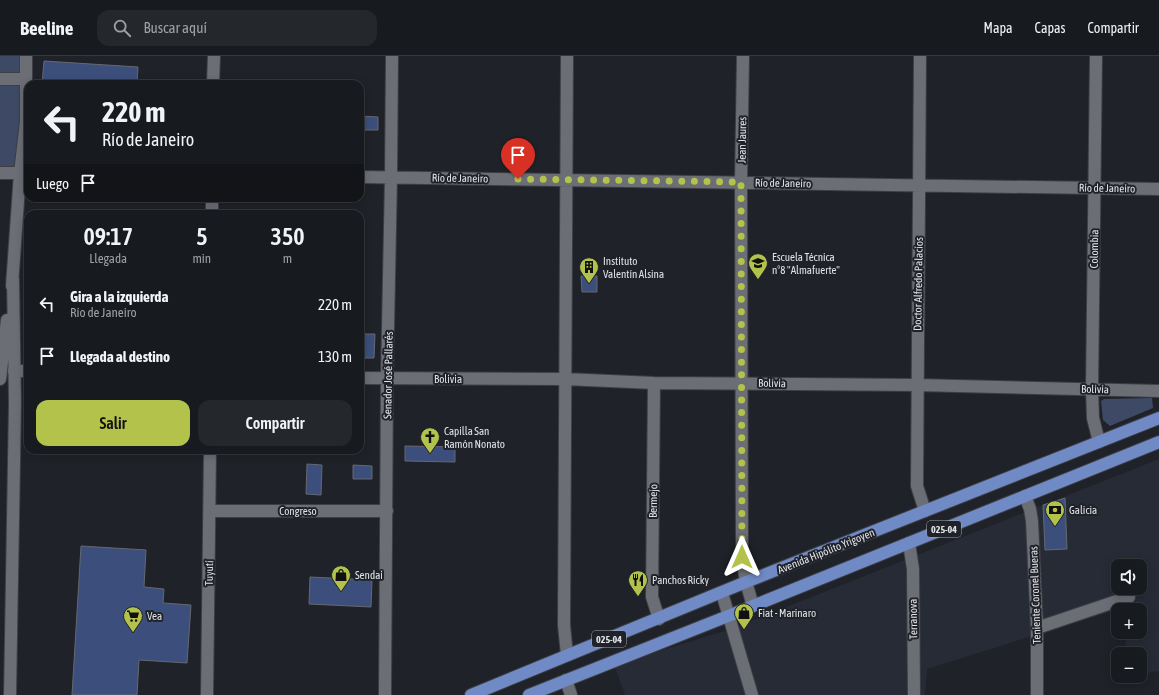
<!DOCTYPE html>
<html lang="es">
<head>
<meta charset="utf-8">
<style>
	:root { --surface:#171a1e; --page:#24272b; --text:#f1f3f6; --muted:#9ea1a4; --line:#36383c; --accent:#b3c24b }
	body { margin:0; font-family:"Asap Condensed",sans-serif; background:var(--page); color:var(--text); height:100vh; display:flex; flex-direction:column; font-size:15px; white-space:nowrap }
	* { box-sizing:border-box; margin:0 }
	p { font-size:13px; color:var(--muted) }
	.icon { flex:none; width:22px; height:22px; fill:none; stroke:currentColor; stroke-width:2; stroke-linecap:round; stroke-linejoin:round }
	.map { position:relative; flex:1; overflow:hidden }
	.sheet { position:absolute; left:24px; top:154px; width:340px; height:244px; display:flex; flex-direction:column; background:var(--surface); border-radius:12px; box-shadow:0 2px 10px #0003,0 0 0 1px var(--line) }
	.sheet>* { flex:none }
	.hud { position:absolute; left:24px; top:24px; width:340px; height:122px; border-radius:12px; box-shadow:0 2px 10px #0003,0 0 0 1px var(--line); background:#171a1e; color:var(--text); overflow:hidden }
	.fabs { position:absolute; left:1111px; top:503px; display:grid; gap:8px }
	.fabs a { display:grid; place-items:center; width:36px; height:36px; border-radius:8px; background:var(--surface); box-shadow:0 2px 10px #0003,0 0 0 1px var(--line); font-size:20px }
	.pin { position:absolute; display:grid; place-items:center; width:34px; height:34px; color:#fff; margin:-41px -17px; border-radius:50% 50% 50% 0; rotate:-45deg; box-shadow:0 0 4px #0007 }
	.pin .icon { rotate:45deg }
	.me { position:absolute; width:44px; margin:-22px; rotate:0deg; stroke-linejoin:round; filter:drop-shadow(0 0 3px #0008) }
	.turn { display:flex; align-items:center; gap:14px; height:84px; padding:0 12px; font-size:18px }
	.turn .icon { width:52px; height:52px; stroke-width:2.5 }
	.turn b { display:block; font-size:28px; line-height:34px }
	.then { display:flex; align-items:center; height:38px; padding:0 12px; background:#0003; gap:8px; font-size:15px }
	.eta { display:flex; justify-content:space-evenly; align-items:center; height:68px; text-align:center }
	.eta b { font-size:24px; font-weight:600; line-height:28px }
	.cta { display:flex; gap:8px; margin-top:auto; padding:8px 12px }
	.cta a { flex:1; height:46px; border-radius:12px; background:var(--accent); color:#111; font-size:16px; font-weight:600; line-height:46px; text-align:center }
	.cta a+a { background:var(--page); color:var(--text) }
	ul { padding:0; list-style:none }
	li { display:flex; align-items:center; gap:12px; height:52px; padding:0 12px }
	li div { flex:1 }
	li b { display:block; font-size:15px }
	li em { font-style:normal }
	header { display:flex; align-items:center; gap:24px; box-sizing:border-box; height:56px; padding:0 20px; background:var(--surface); border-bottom:1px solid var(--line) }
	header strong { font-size:19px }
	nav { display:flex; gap:22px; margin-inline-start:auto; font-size:14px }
	.search { width:280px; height:36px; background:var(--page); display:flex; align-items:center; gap:10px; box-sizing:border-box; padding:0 14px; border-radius:12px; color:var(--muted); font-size:15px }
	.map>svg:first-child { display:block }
	.built { fill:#262b36; fill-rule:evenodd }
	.green { fill:#3e4a65 }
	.building { fill:#3c4f7c; stroke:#65686f }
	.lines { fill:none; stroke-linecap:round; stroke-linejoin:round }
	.street-casing { stroke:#3d3f44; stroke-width:14 }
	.secondary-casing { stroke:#3d3f44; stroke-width:14 }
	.primary-casing { stroke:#3d3f44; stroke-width:14 }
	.street { stroke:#6b6e75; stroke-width:12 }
	.secondary { stroke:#6b6e75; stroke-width:12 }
	.primary { stroke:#708ac6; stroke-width:12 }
	.route { stroke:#b3c24b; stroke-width:7; stroke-dasharray:0 12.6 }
	.labels { text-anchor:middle; stroke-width:4; stroke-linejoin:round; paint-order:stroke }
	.shield { fill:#1f2228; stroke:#a6a8ad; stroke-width:1 }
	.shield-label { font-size:10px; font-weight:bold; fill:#e0e2e6 }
	.street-label { font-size:11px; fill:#e0e2e6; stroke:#1f2228 }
	.poi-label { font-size:11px; fill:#e0e2e6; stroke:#1f2228; text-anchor:start }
</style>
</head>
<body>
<header>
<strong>Beeline</strong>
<div class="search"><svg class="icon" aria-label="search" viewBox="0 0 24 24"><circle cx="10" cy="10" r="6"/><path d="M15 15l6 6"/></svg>Buscar aquí</div>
<nav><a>Mapa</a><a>Capas</a><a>Compartir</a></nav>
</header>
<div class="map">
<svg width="1159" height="639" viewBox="0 0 1159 639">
	<rect width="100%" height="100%" fill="#1f2228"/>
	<path class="built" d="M1159,403V615L1140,618V598H1125L1126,576H1140V554H1128V550L927,613L925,639H625L614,609L734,572ZM1118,510H1140V532H1118Z"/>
	<path class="green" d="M0,0H26L20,117H0Z
		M1152,342L1153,352L1110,370L1103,364L1101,345L1104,343Z"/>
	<path class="building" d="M44,5L138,11L137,28H42Z
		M360,60L378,61V74H360Z
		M581,220H597V236H582Z
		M360,278H375L374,302H360Z
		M405,390L455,391V406L405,405Z
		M307,408L322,409L321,439L306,438Z
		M353,409L372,410V423H353Z
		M1065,442L1067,493L1045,494L1043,449Z
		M81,490L146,494L144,531L164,533L163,547L191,549L187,607L139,604L137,639H72Z
		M310,521L372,524L371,551L309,548Z"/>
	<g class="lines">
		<defs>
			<path id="street" d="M743,0L741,126L742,501L746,526L753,550
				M920,0L917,430L925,455
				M1096,0L1092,333L1093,362L1099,386
				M0,23H26
				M213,28L214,0
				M0,117H28
				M360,121L1159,133
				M212,158V142
				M14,315H28
				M360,322L565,323L654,327L917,329L1159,335
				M654,327L652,541L659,563
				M1025,440L1030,453L1032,465L1037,572V639
				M210,455H387
				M909,487L913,513L914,639
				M722,537L752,639
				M1037,572L1129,541
				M567,599L564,569L567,0
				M566,624L571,639
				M207,639L210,394
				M385,639L387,322L391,121L392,0"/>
			<path id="secondary" d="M12,230L20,117L26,66V0
				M0,323L7,264
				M10,639L15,347L13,223"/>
			<path id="primary" d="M471,639L746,526L1159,362
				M529,639L728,560L1159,386"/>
		</defs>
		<use href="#street" class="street-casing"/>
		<use href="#secondary" class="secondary-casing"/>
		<use href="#primary" class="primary-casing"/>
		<use href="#street" class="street"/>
		<use href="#secondary" class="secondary"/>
		<use href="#primary" class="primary"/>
	</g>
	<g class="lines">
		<path class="route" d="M518,123L741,126L742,501"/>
	</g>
	<defs>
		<symbol id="school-pin" viewBox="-11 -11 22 30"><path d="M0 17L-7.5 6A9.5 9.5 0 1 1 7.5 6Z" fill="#b3c24b" stroke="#1f2228"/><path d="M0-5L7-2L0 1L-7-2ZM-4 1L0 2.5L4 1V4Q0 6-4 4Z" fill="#111"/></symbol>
		<symbol id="building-pin" viewBox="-11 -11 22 30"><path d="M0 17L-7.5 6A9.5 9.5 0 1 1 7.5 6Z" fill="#b3c24b" stroke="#1f2228"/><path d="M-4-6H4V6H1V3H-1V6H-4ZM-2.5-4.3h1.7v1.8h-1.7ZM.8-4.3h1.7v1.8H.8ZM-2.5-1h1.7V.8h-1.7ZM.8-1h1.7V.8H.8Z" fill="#111"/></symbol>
		<symbol id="church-pin" viewBox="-11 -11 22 30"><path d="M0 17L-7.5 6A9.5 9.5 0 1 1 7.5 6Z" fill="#b3c24b" stroke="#1f2228"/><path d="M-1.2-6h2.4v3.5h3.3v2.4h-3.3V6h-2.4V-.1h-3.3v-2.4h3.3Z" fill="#111"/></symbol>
		<symbol id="bank-pin" viewBox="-11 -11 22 30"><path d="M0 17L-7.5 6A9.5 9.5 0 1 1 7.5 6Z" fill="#b3c24b" stroke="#1f2228"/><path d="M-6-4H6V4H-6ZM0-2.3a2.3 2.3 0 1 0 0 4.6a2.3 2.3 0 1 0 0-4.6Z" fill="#111"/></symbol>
		<symbol id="shop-pin" viewBox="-11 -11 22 30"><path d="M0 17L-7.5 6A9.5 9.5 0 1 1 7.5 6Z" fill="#b3c24b" stroke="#1f2228"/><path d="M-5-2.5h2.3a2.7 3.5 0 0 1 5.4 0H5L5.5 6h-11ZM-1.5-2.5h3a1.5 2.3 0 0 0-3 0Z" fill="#111"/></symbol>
		<symbol id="restaurant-pin" viewBox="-11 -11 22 30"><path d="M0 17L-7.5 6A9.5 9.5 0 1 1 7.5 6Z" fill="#b3c24b" stroke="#1f2228"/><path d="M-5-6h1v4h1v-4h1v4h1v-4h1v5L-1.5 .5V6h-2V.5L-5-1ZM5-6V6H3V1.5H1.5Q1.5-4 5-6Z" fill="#111"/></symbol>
		<symbol id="supermarket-pin" viewBox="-11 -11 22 30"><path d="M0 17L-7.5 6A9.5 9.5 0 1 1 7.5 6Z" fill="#b3c24b" stroke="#1f2228"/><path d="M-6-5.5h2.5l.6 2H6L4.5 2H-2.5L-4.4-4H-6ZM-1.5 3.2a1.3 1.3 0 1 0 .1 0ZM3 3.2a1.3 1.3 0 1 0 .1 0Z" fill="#111"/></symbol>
	</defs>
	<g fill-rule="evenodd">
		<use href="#school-pin" x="747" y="196" width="22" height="30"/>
		<use href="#building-pin" x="578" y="200" width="22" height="30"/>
		<use href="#church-pin" x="419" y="370" width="22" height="30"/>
		<use href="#bank-pin" x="1044" y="443" width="22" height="30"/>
		<use href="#shop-pin" x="330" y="508" width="22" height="30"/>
		<use href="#restaurant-pin" x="627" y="513" width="22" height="30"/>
		<use href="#shop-pin" x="733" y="546" width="22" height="30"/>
		<use href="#supermarket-pin" x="122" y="549" width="22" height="30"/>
	</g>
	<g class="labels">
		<g class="shield">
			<rect x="927" y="465" width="34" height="16" rx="3"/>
			<rect x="592" y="575" width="34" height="16" rx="3"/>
		</g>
		<g class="shield-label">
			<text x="944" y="477">025-04</text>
			<text x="609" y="587">025-04</text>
		</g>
		<g class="street-label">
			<text transform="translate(742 84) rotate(-89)" y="4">Jean Jaures</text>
			<text transform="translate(460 122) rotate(1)" y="4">Río de Janeiro</text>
			<text transform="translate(783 127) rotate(1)" y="4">Río de Janeiro</text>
			<text transform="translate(1107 132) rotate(1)" y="4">Río de Janeiro</text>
			<text transform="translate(1094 193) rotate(-89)" y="4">Colombia</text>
			<text transform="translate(918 228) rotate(-89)" y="4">Doctor Alfredo Palacios</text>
			<text transform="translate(388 319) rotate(-89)" y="4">Senador José Pallarés</text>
			<text x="448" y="327">Bolivia</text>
			<text transform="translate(772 327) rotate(1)" y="4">Bolivia</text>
			<text transform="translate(1095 333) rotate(1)" y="4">Bolivia</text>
			<text transform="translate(653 445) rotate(-89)" y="4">Bermejo</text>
			<text x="298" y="459">Congreso</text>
			<text transform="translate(826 495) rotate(-22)" y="4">Avenida Hipólito Yrigoyen</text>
			<text transform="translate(209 517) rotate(-89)" y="4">Tuyutí</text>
			<text transform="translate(1035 539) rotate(-92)" y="4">Teniente Coronel Bueras</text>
			<text transform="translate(913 563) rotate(-91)" y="4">Terranova</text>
		</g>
		<g class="poi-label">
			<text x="772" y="205">Escuela Técnica<tspan x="772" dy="13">n°8 "Almafuerte"</tspan></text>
			<text x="603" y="209">Instituto<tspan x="603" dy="13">Valentín Alsina</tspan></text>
			<text x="444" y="379">Capilla San<tspan x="444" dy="13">Ramón Nonato</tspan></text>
			<text x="1069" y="458">Galicia</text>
			<text x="355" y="523">Sendai</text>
			<text x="652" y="528">Panchos Ricky</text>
			<text x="758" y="561">Fiat - Marinaro</text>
			<text x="147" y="564">Vea</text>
		</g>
	</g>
</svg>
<div class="fabs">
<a><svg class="icon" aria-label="sound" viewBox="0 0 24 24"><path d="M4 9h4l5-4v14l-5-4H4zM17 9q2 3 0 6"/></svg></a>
<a>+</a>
<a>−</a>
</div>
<div class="pin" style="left:518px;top:123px;background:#d93025"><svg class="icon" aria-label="arrive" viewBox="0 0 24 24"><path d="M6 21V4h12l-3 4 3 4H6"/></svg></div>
<svg class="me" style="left:742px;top:501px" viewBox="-20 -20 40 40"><path d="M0-17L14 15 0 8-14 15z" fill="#b3c24b" stroke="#fff" stroke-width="4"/></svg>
<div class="hud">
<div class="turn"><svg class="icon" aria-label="left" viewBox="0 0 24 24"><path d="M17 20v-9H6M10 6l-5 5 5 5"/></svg><div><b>220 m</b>Río de Janeiro</div></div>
<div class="then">Luego<svg class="icon" aria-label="arrive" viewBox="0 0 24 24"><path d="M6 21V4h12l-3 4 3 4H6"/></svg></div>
</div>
<section class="sheet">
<div class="eta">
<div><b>09:17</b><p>Llegada</p></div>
<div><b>5</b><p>min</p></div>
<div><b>350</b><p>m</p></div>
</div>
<ul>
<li><svg class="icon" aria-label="left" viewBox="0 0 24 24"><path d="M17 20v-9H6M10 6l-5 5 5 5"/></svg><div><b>Gira a la izquierda</b><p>Río de Janeiro</p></div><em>220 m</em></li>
<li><svg class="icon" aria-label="arrive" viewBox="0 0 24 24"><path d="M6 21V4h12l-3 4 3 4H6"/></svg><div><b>Llegada al destino</b></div><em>130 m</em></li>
</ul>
<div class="cta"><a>Salir</a><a>Compartir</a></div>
</section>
</div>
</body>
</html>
